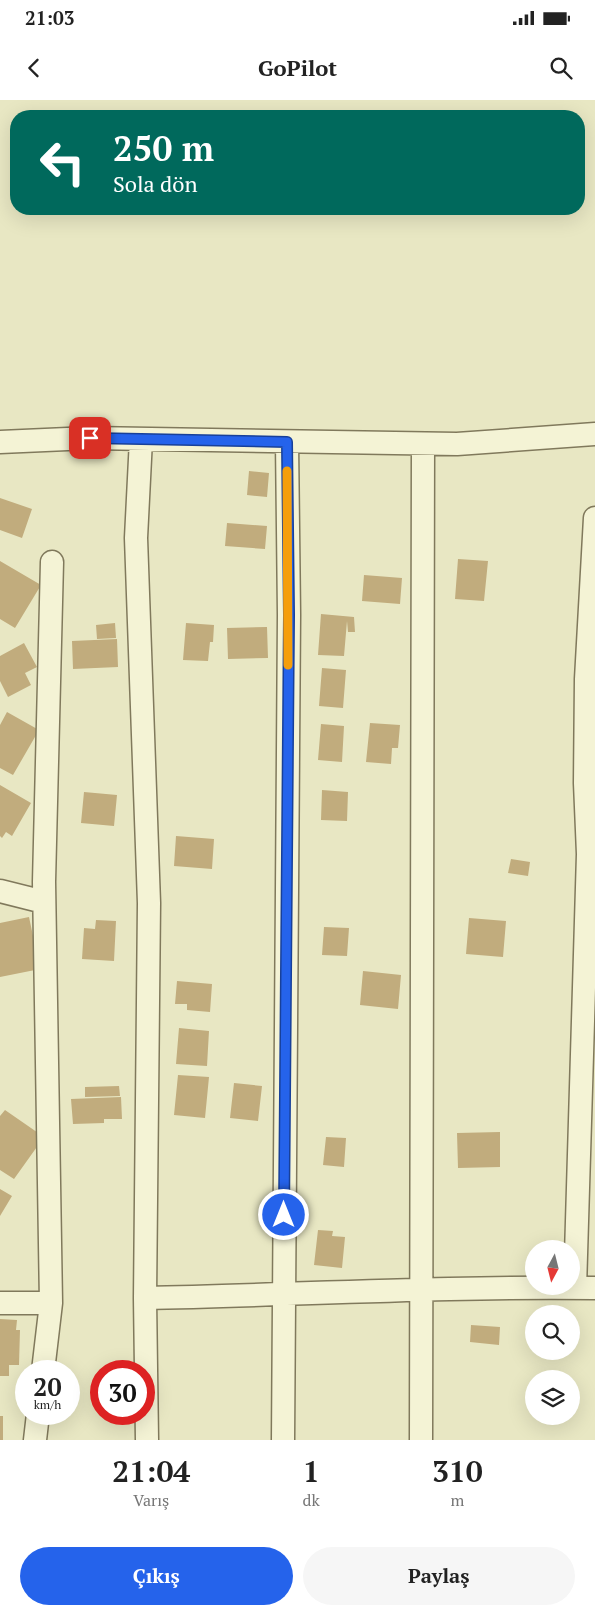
<!DOCTYPE html>
<html lang="tr">
<head>
<meta charset="utf-8">
<style>
	:root { --surface:#fff; --page:#f6f6f6; --text:#222; --muted:#767676; --accent:#2563eb }
	body { margin:0; font-family:"PT Serif",serif; background:var(--page); color:var(--text); height:100vh; display:flex; flex-direction:column; font-size:19px; white-space:nowrap }
	* { box-sizing:border-box; margin:0 }
	p { font-size:16px; color:var(--muted) }
	.icon { flex:none; width:28px; height:28px; fill:none; stroke:currentColor; stroke-width:2; stroke-linecap:round; stroke-linejoin:round }
	.map { position:relative; height:1340px; overflow:hidden }
	.panel { display:flex; flex-direction:column; background:var(--surface); flex:1 }
	.panel>* { flex:none }
	.banner { position:absolute; left:10px; top:10px; width:575px; height:105px; border-radius:20px; box-shadow:0 5px 20px #0002; background:#00695c; color:#fff; overflow:hidden }
	.needle { width:32px; rotate:187deg }
	.tools { position:absolute; left:525px; top:1140px; display:grid; gap:10px }
	.tools a { display:grid; place-items:center; width:55px; height:55px; border-radius:50%; background:var(--surface); box-shadow:0 5px 20px #0002; font-size:25px }
	.speed { position:absolute; left:15px; top:1260px; display:flex; gap:10px; font-size:25px; font-weight:700; text-align:center }
	.speed>* { display:grid; place-content:center; width:65px; height:65px; border-radius:50%; background:var(--surface); box-shadow:0 5px 20px #0002; line-height:1 }
	.speed small { font-size:12px; font-weight:400 }
	.speed .limit { border:8px solid #d22; background:#fff; color:#111 }
	.pin { position:absolute; display:grid; place-items:center; width:42px; height:42px; color:#fff; margin:-21px; border-radius:10px; box-shadow:0 2px 8px #0006 }
	.me { position:absolute; width:55px; margin:-28px; rotate:0deg; stroke-linejoin:round; filter:drop-shadow(0 0 4px #0008) }
	.turn { display:flex; align-items:center; gap:18px; height:105px; padding:0 20px; font-size:22px }
	.turn .icon { width:65px; height:65px; stroke-width:2.5 }
	.turn b { display:block; font-size:35px; line-height:42px }
	.eta { display:flex; justify-content:space-evenly; align-items:center; height:85px; text-align:center }
	.eta b { font-size:30px; font-weight:700; line-height:35px }
	.action { display:flex; gap:10px; margin-top:auto; padding:10px 20px }
	.action a { flex:1; height:58px; border-radius:30px; background:var(--accent); color:#fff; font-size:20px; font-weight:700; line-height:58px; text-align:center }
	.action a+a { background:var(--page); color:var(--text) }
	.status { display:flex; justify-content:space-between; align-items:center; height:35px; padding:0 25px; background:var(--surface); direction:ltr }
	.status svg { height:14px; fill:currentColor }
	header { display:flex; justify-content:space-between; align-items:center; height:65px; padding:0 20px; background:var(--surface); font-size:22px; font-weight:700 }
	.map>svg:first-child { display:block }
	.building { fill:#c1ac7d }
	.lines { fill:none; stroke-linecap:round; stroke-linejoin:round }
	.street-casing { stroke:#80795c; stroke-width:25 }
	.street { stroke:#f4f3d5; stroke-width:22 }
	.route-casing { stroke:#184099; stroke-width:12 }
	.route { stroke:#2563eb; stroke-width:9 }
	.slow { stroke:#f59e0b; stroke-width:9 }
</style>
</head>
<body>
<div class="status"><b>21:03</b><svg viewBox="0 0 49 12"><path d="M0 12V9h3v3zM5 12V6h3v6zM10 12V3h3v9zM15 12V0h3v12zM26 1h20v11H26zM47 4h2v5h-2z"/></svg></div>
<header><svg class="icon" aria-label="back" viewBox="0 0 24 24"><path d="M15 5l-7 7 7 7"/></svg>GoPilot<svg class="icon" aria-label="search" viewBox="0 0 24 24"><circle cx="10" cy="10" r="6"/><path d="M15 15l6 6"/></svg></header>
<div class="map">
<svg width="595" height="1340" viewBox="0 0 595 1340">
	<rect width="100%" height="100%" fill="#e8e7c3"/>
	<path class="building" d="M249,371L269,373L267,397L247,395Z
		M0,398L32,409L22,438L0,430Z
		M227,423L267,426L265,449L225,446Z
		M458,459L488,461L484,501L455,499Z
		M0,461L41,485L15,528L0,519Z
		M364,475L402,478L400,504L362,501Z
		M321,514L354,517L355,532H348L347,521L344,556L318,555Z
		M115,523L116,538L97,539L96,525Z
		M186,523L214,525L213,542H210L208,561L183,560Z
		M267,527L268,558L228,559L227,528Z
		M117,539L118,567L73,569L72,541Z
		M24,543L37,567L25,573L31,585L8,597L0,581V556Z
		M322,568L346,570L343,608L319,606Z
		M7,612L39,630L13,675L0,668V625Z
		M370,623L400,625L398,648H392L391,664L366,662Z
		M321,624L344,626L342,662L318,660Z
		M0,685L31,703L12,736L6,732L2,738L0,736Z
		M322,690L348,692L347,721L321,720Z
		M84,692L117,695L114,726L81,723Z
		M176,736L214,739L212,769L174,766Z
		M511,759L530,762L528,776L508,773Z
		M29,817L40,869L0,877V823Z
		M469,818L506,821L503,857L466,854Z
		M96,820L116,821L114,861L82,859L84,828L95,829Z
		M324,827L349,828L347,856L322,855Z
		M363,871L401,875L398,909L360,905Z
		M177,881L212,884L210,912L187,910V904H175Z
		M179,928L209,931L207,966L176,964Z
		M178,975L209,977L205,1018L174,1015Z
		M234,983L262,986L258,1021L230,1018Z
		M119,986L120,996L85,997V987Z
		M121,997L122,1019H104V1023L73,1024L71,999Z
		M5,1010L44,1037L14,1079L0,1070V1016Z
		M500,1032V1067L458,1068L457,1033Z
		M326,1037L346,1038L344,1067L323,1065Z
		M0,1089L12,1096L0,1116Z
		M318,1130L333,1131L332,1136L345,1137L342,1168L314,1165Z
		M0,1219L17,1220L16,1230H20L19,1265H9V1276H0Z
		M471,1225L500,1227L499,1245L470,1242Z
		M0,1316H3V1340H0Z"/>
	<g class="lines">
		<defs>
			<path id="street" d="M141,339L136,438L149,803L145,1198L147,1340
				M0,342L90,338L457,344L595,334
				M0,791L44,802
				M575,1188L588,754L585,683L586,579L595,418
				M145,1198C295,1195 445,1186 595,1188
				M0,1203H51
				M43,1271L51,1203L44,782L52,462
				M35,1340L38,1314
				M283,1340L289,515L287,342
				M421,1340L423,344"/>
		</defs>
		<use href="#street" class="street-casing"/>
		<use href="#street" class="street"/>
	</g>
	<g class="lines">
		<defs>
			<path id="route" d="M90,338L287,342L289,515L284,1115"/>
		</defs>
		<use href="#route" class="route-casing"/>
		<use href="#route" class="route"/>
		<path class="slow" d="M287,371L288,565"/>
	</g>
</svg>
<div class="tools">
<a><svg class="needle" viewBox="-14 -14 28 28"><path d="M0-13l5 13h-10z" fill="#e53935"/><path d="M0 13l5-13h-10z" fill="#767676"/></svg></a>
<a><svg class="icon" aria-label="search" viewBox="0 0 24 24"><circle cx="10" cy="10" r="6"/><path d="M15 15l6 6"/></svg></a>
<a><svg class="icon" aria-label="layers" viewBox="0 0 24 24"><path d="M12 4l9 5-9 5-9-5zM3 14l9 5 9-5"/></svg></a>
</div>
<div class="speed"><div>20<small>km/h</small></div><div class="limit">30</div></div>
<div class="pin" style="left:90px;top:338px;background:#d93025"><svg class="icon" aria-label="arrive" viewBox="0 0 24 24"><path d="M6 21V4h12l-3 4 3 4H6"/></svg></div>
<svg class="me" style="left:284px;top:1115px" viewBox="-20 -20 40 40"><circle r="17" fill="#2563eb" stroke="#fff" stroke-width="3"/><path d="M0-11L8 9 0 5-8 9z" fill="#fff"/></svg>
<div class="banner">
<div class="turn"><svg class="icon" aria-label="left" viewBox="0 0 24 24"><path d="M17 20v-9H6M10 6l-5 5 5 5"/></svg><div><b>250 m</b>Sola dön</div></div>
</div>
</div>
<section class="panel">
<div class="eta">
<div><b>21:04</b><p>Varış</p></div>
<div><b>1</b><p>dk</p></div>
<div><b>310</b><p>m</p></div>
</div>
<div class="action"><a>Çıkış</a><a>Paylaş</a></div>
</section>
</body>
</html>
